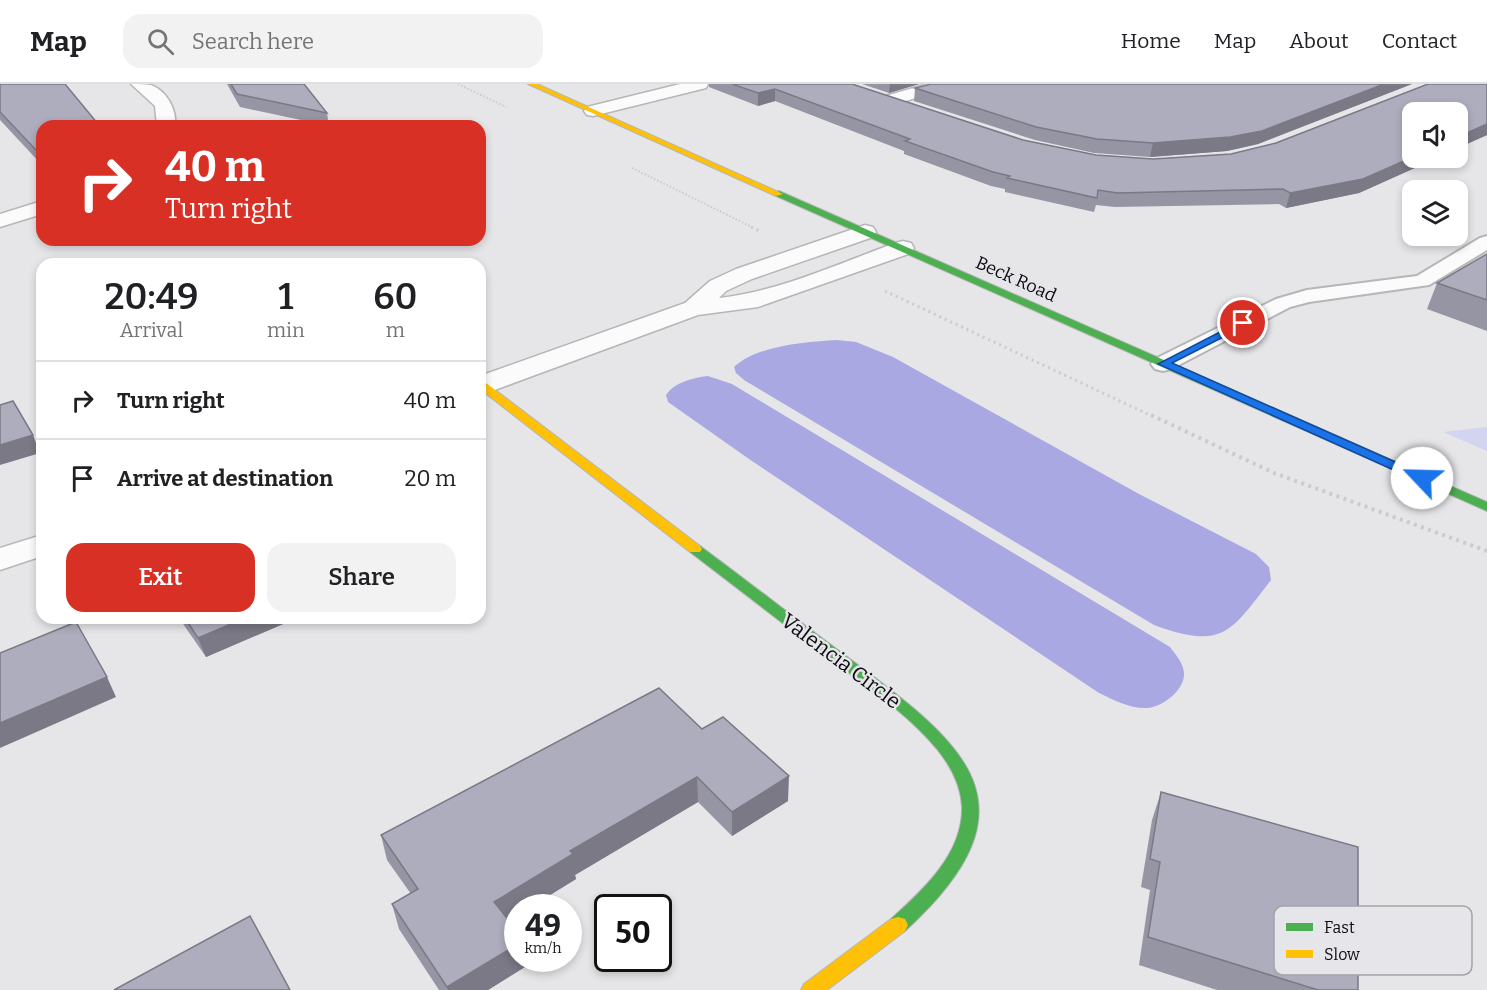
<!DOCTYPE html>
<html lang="en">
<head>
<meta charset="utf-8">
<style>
	:root { --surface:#fff; --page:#f2f2f2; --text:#202124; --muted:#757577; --line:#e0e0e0; --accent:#d93025 }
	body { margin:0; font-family:Bitter,serif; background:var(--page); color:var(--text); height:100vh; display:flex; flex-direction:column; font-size:22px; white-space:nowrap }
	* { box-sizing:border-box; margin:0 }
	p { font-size:20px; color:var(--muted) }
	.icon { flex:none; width:33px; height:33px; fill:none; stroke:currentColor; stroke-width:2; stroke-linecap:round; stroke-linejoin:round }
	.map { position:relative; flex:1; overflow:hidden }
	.sheet { position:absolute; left:36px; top:174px; width:450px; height:366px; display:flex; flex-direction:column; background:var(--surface); border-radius:18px; box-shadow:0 3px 9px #0003 }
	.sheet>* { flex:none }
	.guide { position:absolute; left:36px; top:36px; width:450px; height:126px; border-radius:18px; box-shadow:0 3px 9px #0003; background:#d93025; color:#fff; overflow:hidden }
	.tools { position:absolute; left:1402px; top:18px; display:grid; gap:12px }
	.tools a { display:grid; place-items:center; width:66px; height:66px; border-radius:12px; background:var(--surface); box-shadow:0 3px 9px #0003; font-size:30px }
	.speed { position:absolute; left:504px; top:810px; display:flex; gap:12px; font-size:30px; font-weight:700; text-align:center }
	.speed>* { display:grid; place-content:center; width:78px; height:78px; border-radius:50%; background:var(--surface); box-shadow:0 3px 9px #0003; line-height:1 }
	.speed small { font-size:15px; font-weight:400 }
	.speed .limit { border:3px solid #111; border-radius:9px; background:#fff; color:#111 }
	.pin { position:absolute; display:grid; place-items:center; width:51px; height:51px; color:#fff; margin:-26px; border:3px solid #fff; border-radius:50%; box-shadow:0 2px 6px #0007 }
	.me { position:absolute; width:66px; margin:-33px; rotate:294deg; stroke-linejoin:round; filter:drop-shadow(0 0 4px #0008) }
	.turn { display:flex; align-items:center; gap:21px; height:126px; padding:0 30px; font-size:27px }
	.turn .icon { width:78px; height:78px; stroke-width:2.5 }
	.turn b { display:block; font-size:42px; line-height:51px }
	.eta { display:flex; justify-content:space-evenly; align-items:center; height:102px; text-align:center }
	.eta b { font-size:36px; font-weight:600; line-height:42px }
	.primary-button { display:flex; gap:12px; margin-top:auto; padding:12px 30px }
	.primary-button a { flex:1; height:69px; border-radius:18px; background:var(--accent); color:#fff; font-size:24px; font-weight:600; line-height:69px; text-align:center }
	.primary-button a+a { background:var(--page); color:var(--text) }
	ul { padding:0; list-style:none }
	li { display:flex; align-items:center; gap:18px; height:78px; padding:0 30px; border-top:2px solid var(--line) }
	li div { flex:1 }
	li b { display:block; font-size:22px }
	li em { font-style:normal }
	header { display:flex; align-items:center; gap:36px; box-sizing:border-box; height:84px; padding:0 30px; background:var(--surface); border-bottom:2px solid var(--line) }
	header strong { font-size:28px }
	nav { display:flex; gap:33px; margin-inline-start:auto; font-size:21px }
	.search { width:420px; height:54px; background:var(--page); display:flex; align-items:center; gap:15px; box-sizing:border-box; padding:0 21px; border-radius:18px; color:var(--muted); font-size:22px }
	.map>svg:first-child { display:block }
	.green { fill:#d3d4ef }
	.water { fill:#a9a8e3 }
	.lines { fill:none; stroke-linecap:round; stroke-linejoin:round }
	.lane-casing { stroke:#b6b6b8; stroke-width:4 }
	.street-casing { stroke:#b6b6b8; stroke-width:3 }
	.fast-casing { stroke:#b6b6b8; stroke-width:2 }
	.slow-casing { stroke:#b6b6b8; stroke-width:2 }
	.path-far2 { stroke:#cbcbcc; stroke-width:2; stroke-dasharray:1.5 2; stroke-linecap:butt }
	.path-far1 { stroke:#cbcbcc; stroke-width:3; stroke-dasharray:2 4; stroke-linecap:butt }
	.path { stroke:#cbcbcc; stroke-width:4; stroke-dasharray:3 4.5; stroke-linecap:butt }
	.lane { fill:#fbfbfc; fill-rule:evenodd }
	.street { fill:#fbfbfc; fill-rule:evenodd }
	.fast { fill:#4caf50; fill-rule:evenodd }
	.slow { fill:#ffc107; fill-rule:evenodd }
	.wall { fill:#9695a3 }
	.shaded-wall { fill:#7a7985 }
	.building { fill:#aeadbe; stroke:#7a7985; stroke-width:1.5 }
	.route { fill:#1a73e8; stroke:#114b97; stroke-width:1.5 }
	.labels { text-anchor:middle; stroke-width:5; stroke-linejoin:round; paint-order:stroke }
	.far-street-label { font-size:18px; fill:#0d0d0f; stroke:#e5e5ea }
	.street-label { font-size:21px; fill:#0d0d0f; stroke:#e5e5ea }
	.key { fill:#e5e5ea; stroke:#a4a4a8; stroke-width:1.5 }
	.key-label { font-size:16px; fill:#0d0d0f }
</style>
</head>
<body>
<header>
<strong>Map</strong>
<div class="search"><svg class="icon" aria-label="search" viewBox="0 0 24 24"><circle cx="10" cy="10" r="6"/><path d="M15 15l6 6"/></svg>Search here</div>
<nav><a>Home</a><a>Map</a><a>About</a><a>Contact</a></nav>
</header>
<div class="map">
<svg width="1487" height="906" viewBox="0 0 1487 906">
	<rect width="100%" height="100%" fill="#e6e6e9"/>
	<path class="green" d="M1487,343V367L1443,348Z"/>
	<path class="water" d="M837,256L856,258L893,273L1139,410L1256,470L1269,483L1271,496C1230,549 1223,566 1154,541L744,296L736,289L734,283C758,261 806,258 837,256Z
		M708,292L732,300L1170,563C1176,571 1185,581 1184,592C1182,608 1163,622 1148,624C1130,625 1114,616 1099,609L749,375L668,318L666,311C675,298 692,294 708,292Z"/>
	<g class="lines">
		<defs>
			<path id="lane" d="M1487,152V166L1429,201L1309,218L1290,223L1171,285L1163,287L1155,285L1151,280L1155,275L1276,215L1307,206L1417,192L1480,154Z"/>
			<path id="street" d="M131,0C137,0 146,0 151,1C167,7 177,26 175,42H157L155,22Z
				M680,0H708L706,4L593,32L587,31L584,27L587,23Z
				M927,0H953L951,4L888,22L882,21L879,17L882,13Z
				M42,117V130L0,143V130Z
				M865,141L873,143L876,148L873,153L752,195L726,207L719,214C780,207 838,180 895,159L903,157L911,159L914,164L911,169L758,223L698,231L492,307L480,309V292L685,219L710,197L736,185Z
				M42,451V472L0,486V464Z"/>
			<path id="fast" d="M779,107L1487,418V427L776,112L775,110Z
				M695,461L700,462C749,498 797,536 846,572C965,660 1044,720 905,847L898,849L891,847L888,841L891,835C923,806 963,770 962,723C961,701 950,681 937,665C906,628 866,602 828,574C782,539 736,503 690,468L688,465L690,462Z"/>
			<path id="slow" d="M528,0H537L783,110L776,112Z
				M480,298L486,299L700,462L702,465L700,468H690L480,305Z
				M898,833L905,835L908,841L905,847L827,906H801L804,900L891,835Z"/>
		</defs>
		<use href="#lane" class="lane-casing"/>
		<use href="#street" class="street-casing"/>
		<use href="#fast" class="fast-casing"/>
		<use href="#slow" class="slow-casing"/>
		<path class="path-far2" d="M458,0L506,23
			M632,84L754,144"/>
		<path class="path-far1" d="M751,143L762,148
			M885,207L1154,333"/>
		<path class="path" d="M1151,331L1274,389L1487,467"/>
		<use href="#lane" class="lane"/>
		<use href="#street" class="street"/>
		<use href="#fast" class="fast"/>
		<use href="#slow" class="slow"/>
	</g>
	<path class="wall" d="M0,0L98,40L99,42H42V80H41L0,36Z
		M227,0H304L327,29L329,42L240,23Z
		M709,0H852L1023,56L1096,71L1153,75L1231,70L1276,59L1428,0H1487V51L1458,64V28H1413V74H1437L1359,109L1286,124L1279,120L1115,123L1096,121L1094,128L1005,108V105L991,102L904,70V67L775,17L758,22L709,3Z
		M862,0H919L889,9Z
		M931,0H1412L1258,60L1227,67L1150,73L1094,69L1035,56L914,17L915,4Z
		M1487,170V247L1427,225L1437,199Z
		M179,534H297L206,573Z
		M702,645L788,717L732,752L698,718L575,791L576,795L529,824H518V831L508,836L518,874H527L528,881L488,906H439L399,845L392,820L411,810L387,776L381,751Z
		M1161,708L1358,906H1217L1139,881L1150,806L1141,803L1152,736Z"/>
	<path class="shaded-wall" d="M890,0H919L889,9Z
		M1384,0H1412L1258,60L1227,67L1150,73L1153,59Z
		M775,5V17L758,22V9Z
		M1487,40V51L1458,64V53Z
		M42,64V80H41L36,66Z
		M1413,73L1437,74L1359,109L1286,124L1290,109Z
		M33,351L40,369L0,381V361Z
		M480,451L483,467L480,468Z
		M245,534H297L206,573L198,554Z
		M107,593L116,613L0,664V639Z
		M789,692L788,717L732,752V728Z
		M697,693L698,718L575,791L576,795L529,824H518V831L499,843L494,818L570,767Z
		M518,860V874H527L528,881L488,906H448L447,903Z"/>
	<path class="building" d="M0,0H65L98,40L93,42H42V64L36,66L0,28Z
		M231,0H304L327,29L237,10Z
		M732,0H852L1023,56L1096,71L1153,75L1231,70L1276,59L1428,0H1487V40L1458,53V28H1413V73L1363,95L1290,109L1283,105L1118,109L1098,106L1097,114L1007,94L1010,92L993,88L905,57L910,55L775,5L758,9Z
		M931,0H1384L1262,47L1230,53L1153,59L1097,55L1036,43L915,4Z
		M1487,170V216L1437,199Z
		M13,317L33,351L0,361V321Z
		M185,534H245L198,554Z
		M76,538L107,593L0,639V569Z
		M659,604L702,645L723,633L789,692L732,728L697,693L570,767L573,770L494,818L518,848V860L447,903L392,820L418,805L381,751Z
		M1161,708L1358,763V906H1318L1148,853L1160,778L1150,775Z
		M250,832L290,906H114Z"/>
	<path class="route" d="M1243,236L1247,237V241L1172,279L1427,392L1429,394L1427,397H1418L1158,280Z"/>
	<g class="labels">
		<g class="far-street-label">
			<text transform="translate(1016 195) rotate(24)" y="6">Beck Road</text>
		</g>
		<g class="street-label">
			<text transform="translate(841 577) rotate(37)" y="7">Valencia Circle</text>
		</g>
	</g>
	<rect x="1274" y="822" width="198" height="69" rx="9" class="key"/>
	<rect x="1286" y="839" width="27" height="8" fill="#4caf50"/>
	<rect x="1286" y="866" width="27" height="8" fill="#ffc107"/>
	<g class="key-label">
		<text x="1324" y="849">Fast</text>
		<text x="1324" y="876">Slow</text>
	</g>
</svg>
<div class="tools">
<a><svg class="icon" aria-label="sound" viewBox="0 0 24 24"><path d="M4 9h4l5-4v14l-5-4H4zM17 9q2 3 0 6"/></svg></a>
<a><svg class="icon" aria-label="layers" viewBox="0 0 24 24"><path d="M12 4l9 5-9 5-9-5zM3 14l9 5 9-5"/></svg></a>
</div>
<div class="speed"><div>49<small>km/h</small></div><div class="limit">50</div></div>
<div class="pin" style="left:1243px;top:239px;background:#d93025"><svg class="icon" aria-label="arrive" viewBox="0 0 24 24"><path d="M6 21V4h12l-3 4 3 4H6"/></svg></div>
<svg class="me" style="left:1422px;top:394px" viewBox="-20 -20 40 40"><circle r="19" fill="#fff"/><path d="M0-13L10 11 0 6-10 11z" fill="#1a73e8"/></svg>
<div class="guide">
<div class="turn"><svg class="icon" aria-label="right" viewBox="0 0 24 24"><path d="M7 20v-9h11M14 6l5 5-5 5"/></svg><div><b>40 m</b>Turn right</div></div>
</div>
<section class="sheet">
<div class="eta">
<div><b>20:49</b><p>Arrival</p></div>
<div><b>1</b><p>min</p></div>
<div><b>60</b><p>m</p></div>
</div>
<ul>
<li><svg class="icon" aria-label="right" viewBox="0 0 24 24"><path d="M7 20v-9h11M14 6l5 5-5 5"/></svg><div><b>Turn right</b></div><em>40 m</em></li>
<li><svg class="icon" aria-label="arrive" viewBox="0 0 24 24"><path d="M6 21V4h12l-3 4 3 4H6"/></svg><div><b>Arrive at destination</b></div><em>20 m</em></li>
</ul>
<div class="primary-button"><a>Exit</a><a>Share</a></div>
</section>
</div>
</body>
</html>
